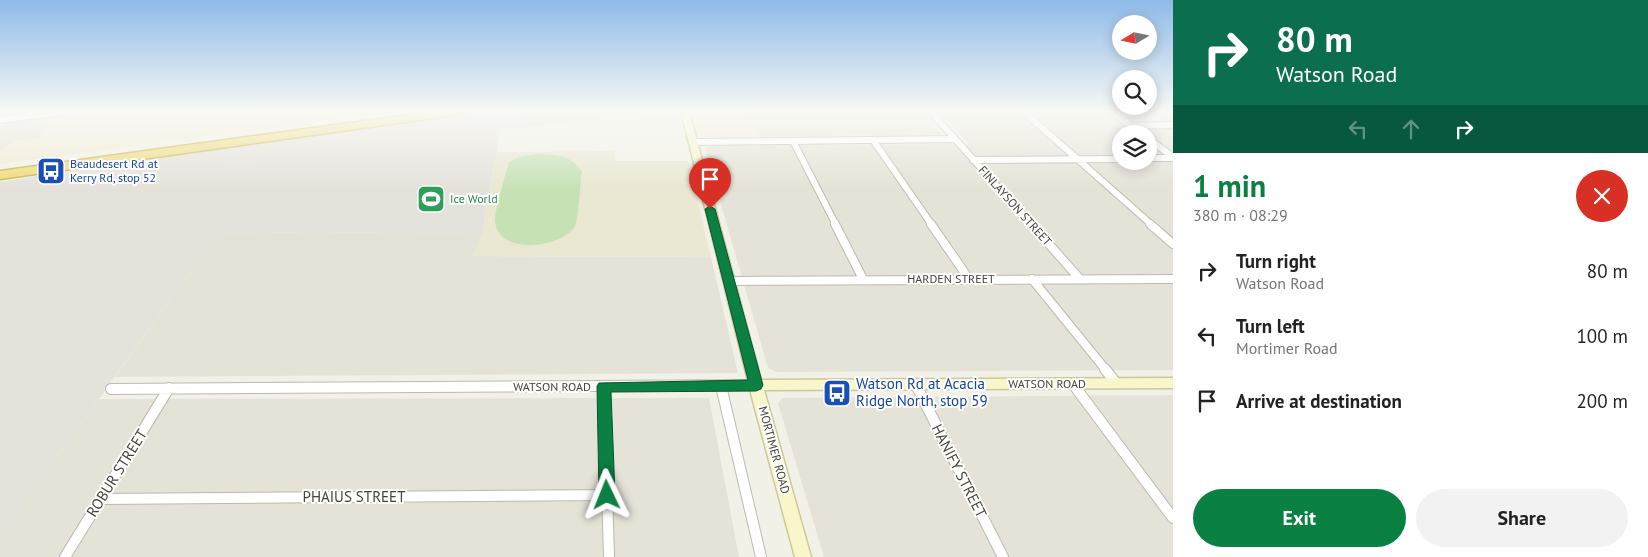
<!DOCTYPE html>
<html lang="en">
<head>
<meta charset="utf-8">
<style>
	:root { --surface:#fff; --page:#f2f2f2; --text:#222; --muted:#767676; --accent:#0b8043 }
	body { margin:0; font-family:"PT Sans",sans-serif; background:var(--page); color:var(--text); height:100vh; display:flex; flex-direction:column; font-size:19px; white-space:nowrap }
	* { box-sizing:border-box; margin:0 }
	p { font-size:16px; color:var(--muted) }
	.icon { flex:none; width:28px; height:28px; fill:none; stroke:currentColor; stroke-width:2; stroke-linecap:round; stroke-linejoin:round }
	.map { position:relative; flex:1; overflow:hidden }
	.details { display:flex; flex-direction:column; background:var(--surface); width:475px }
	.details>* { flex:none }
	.hud { background:#0b6e4f; color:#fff; overflow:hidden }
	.needle { width:32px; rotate:260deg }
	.tools { position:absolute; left:1112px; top:15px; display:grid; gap:10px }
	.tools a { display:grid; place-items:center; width:45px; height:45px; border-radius:50%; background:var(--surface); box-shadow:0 2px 12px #0003; font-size:25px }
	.pin { position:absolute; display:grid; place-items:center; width:42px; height:42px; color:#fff; margin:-51px -21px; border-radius:50% 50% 50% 0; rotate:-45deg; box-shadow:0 0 5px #0007 }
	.pin .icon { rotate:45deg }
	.me { position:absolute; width:55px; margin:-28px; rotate:358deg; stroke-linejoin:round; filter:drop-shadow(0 0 4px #0008) }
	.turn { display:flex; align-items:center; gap:18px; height:105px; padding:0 20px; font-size:22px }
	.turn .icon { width:65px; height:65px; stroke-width:2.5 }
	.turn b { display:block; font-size:35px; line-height:42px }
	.lanes { display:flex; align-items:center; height:48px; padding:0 20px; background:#0003; justify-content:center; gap:25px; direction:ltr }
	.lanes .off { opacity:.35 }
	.round { display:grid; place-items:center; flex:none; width:52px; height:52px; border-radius:26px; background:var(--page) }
	.summary { display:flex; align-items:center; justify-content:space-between; height:85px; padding:0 20px }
	h1 { font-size:30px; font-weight:600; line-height:38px; color:var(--accent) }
	.button { display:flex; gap:10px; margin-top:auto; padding:10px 20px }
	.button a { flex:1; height:58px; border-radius:30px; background:var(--accent); color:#fff; font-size:20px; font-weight:600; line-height:58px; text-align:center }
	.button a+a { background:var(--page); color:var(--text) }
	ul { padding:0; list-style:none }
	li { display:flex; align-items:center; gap:15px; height:65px; padding:0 20px }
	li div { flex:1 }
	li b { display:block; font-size:19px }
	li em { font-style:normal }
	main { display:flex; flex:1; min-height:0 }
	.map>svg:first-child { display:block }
	.residential { fill:#e5e3d7; fill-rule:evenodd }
	.commercial { fill:#f2ebd5 }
	.industrial { fill:#e5e2dc }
	.education { fill:#eae7d3 }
	.green { fill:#c6e2b5 }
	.parking { fill:#e4e3df }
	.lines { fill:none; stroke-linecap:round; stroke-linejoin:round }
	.street-far2-casing { stroke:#bcbaac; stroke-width:8 }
	.street-far1-casing { stroke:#bcbaac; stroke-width:10 }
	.street-casing { stroke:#bcbaac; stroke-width:12 }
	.secondary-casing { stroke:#cdc89c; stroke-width:3 }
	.highway-casing { stroke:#ccb348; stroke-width:3 }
	.street-far2 { stroke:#fff; stroke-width:6 }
	.street-far1 { stroke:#fff; stroke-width:8 }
	.street { stroke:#fff; stroke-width:10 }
	.secondary { fill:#f9f6cb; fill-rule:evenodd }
	.highway { fill:#eedb77; fill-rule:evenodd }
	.route { fill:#0b8043; stroke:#07532c }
	.labels { text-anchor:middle; stroke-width:4; stroke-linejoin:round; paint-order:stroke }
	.transit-label { font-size:12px; fill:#164399; stroke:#fff; text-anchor:start }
	.leisure-label { font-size:12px; fill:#27864d; stroke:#fff; text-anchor:start }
	.street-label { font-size:12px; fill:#454237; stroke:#fff }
	.near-transit-label { font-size:15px; fill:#164399; stroke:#fff; text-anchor:start }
	.near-street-label { font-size:15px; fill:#454237; stroke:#fff }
</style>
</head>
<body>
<main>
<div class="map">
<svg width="1173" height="557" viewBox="0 0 1173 557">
	<rect width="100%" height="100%" fill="#f2f1e8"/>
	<path class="residential" d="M523,111H634L636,114L521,128Z
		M940,111H1173V370L776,372L768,368L705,149L709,146L969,144ZM1121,134H1149V161H1121Z
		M54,116L40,138L14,141L0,151V130L6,122Z
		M309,232L482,234L473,256L711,257L738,373L115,377L217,234Z
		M1173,395V557H824L778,403L783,398Z
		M709,398L739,557H0V537L99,399Z"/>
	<path class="commercial" d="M95,111H397L0,164V151L14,141L40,138L54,116Z
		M694,111H744L756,136L705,137L701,135Z"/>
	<path class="industrial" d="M501,111H523L521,128H501L482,234L309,232L217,234L0,537V182L283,138Z"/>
	<path class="education" d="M744,111H921L941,135L756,136Z
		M614,151L615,161H688L711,257L473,256L482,234L497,152Z"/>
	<path class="green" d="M535,154C556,155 568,153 582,171C580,181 579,222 574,228C559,248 498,256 495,221C494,213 506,173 509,162L518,157Z"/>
	<path class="parking" d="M252,154V157L257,161L256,164H227L230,157Z"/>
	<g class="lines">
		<defs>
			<path id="street-far2" d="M930,111L1032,225
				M1023,111L1152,225
				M1111,111L1142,134
				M0,120L68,111
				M1131,126L1173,125
				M1149,139L1173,157
				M873,140L932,225
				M793,141L836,225
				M692,142L955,139
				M1149,158H1173
				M973,160L1121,159"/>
			<path id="street-far1" d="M835,224L863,279
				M931,224L969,279
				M1031,224L1080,279
				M1150,224L1173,244
				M1032,279L1106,370
				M729,281L1173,279"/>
			<path id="street" d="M1105,369L1116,383
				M1073,384L1173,518
				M916,385L1003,557
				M721,386L761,557
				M604,387L609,557
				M111,389L756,385
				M101,499L607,495
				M65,557L169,388"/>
			<path id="secondary" d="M681,111H689L761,380L1173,378V388L764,390L811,557H795L754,405Z"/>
			<path id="highway" d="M437,111H468L463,114L0,179V171Z"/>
		</defs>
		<use href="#street-far2" class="street-far2-casing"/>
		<use href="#street-far1" class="street-far1-casing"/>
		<use href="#street" class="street-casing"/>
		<use href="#secondary" class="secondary-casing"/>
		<use href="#highway" class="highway-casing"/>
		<use href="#street-far2" class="street-far2"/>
		<use href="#street-far1" class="street-far1"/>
		<use href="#street" class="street"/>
		<use href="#secondary" class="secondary"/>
		<use href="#highway" class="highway"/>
	</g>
	<linearGradient id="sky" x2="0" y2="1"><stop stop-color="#8fbae8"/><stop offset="0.59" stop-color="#f9f9f5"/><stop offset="1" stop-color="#f9f9f5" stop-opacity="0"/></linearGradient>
	<rect width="1173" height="189" fill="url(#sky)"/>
	<path class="route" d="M710,206L715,209L763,385L761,389L756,391L611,392L615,495L613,500L607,502L601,500L599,495L597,386L599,383L748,380L705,209Z"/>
	<defs>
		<symbol id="bus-square" viewBox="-11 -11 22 22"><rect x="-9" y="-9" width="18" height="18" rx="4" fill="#1a4fb4" stroke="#fff"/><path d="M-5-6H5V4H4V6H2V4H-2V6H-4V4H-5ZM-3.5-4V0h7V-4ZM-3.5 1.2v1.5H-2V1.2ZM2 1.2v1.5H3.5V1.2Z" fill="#fff"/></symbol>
		<symbol id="stadium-square" viewBox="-11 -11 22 22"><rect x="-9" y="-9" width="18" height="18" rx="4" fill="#2e9e5b" stroke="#fff"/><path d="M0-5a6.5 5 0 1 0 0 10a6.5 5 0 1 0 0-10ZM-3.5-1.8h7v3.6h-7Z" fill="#fff"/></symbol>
	</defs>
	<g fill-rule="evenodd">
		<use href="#bus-square" x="35" y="155" width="32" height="32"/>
		<use href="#stadium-square" x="415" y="183" width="32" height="32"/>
		<use href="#bus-square" x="821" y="377" width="32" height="32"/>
	</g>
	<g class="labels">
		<g class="transit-label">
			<text x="70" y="168">Beaudesert Rd at<tspan x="70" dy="14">Kerry Rd, stop 52</tspan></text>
		</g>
		<g class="leisure-label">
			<text x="450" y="203">Ice World</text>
		</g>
		<g class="street-label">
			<text transform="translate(1015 206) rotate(48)" y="4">FINLAYSON STREET</text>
			<text x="951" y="283">HARDEN STREET</text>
			<text x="1047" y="388">WATSON ROAD</text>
			<text x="552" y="391">WATSON ROAD</text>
			<text transform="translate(774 450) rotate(75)" y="4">MORTIMER ROAD</text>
		</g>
		<g class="near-transit-label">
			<text x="856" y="389">Watson Rd at Acacia<tspan x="856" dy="17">Ridge North, stop 59</tspan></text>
		</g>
		<g class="near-street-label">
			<text transform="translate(959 471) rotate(63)" y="5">HANIFY STREET</text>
			<text transform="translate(117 473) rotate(-58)" y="5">ROBUR STREET</text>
			<text x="354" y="502">PHAIUS STREET</text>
		</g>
	</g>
</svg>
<div class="tools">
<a><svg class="needle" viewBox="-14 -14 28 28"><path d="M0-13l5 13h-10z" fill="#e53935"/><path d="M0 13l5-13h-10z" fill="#767676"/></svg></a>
<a><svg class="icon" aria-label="search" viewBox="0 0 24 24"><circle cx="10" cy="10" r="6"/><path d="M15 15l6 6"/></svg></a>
<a><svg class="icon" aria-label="layers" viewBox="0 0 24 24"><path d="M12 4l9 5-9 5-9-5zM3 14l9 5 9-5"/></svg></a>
</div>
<div class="pin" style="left:710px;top:209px;background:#d93025"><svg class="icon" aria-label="arrive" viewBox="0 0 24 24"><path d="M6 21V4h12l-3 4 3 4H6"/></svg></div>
<svg class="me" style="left:607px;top:495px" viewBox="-20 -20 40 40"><path d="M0-17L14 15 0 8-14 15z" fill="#0b8043" stroke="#fff" stroke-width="4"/></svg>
</div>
<section class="details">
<div class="hud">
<div class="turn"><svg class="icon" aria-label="right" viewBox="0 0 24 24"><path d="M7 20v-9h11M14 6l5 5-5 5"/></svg><div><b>80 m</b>Watson Road</div></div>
<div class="lanes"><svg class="icon off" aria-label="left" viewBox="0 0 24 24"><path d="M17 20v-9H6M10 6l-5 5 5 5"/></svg><svg class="icon off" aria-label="ahead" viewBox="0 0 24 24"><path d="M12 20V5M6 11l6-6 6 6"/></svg><svg class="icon" aria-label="right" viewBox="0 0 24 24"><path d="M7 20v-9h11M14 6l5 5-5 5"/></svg></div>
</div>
<div class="summary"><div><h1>1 min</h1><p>380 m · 08:29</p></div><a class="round" style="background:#d93025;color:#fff"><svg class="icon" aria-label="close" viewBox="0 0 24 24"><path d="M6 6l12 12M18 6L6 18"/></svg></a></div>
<ul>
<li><svg class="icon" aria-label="right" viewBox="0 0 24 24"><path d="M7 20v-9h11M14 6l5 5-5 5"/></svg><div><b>Turn right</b><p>Watson Road</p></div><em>80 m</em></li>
<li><svg class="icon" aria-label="left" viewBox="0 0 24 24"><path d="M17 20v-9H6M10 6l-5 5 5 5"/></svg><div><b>Turn left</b><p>Mortimer Road</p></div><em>100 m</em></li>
<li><svg class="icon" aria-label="arrive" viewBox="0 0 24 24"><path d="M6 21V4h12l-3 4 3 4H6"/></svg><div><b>Arrive at destination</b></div><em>200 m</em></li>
</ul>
<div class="button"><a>Exit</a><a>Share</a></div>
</section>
</main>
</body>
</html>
